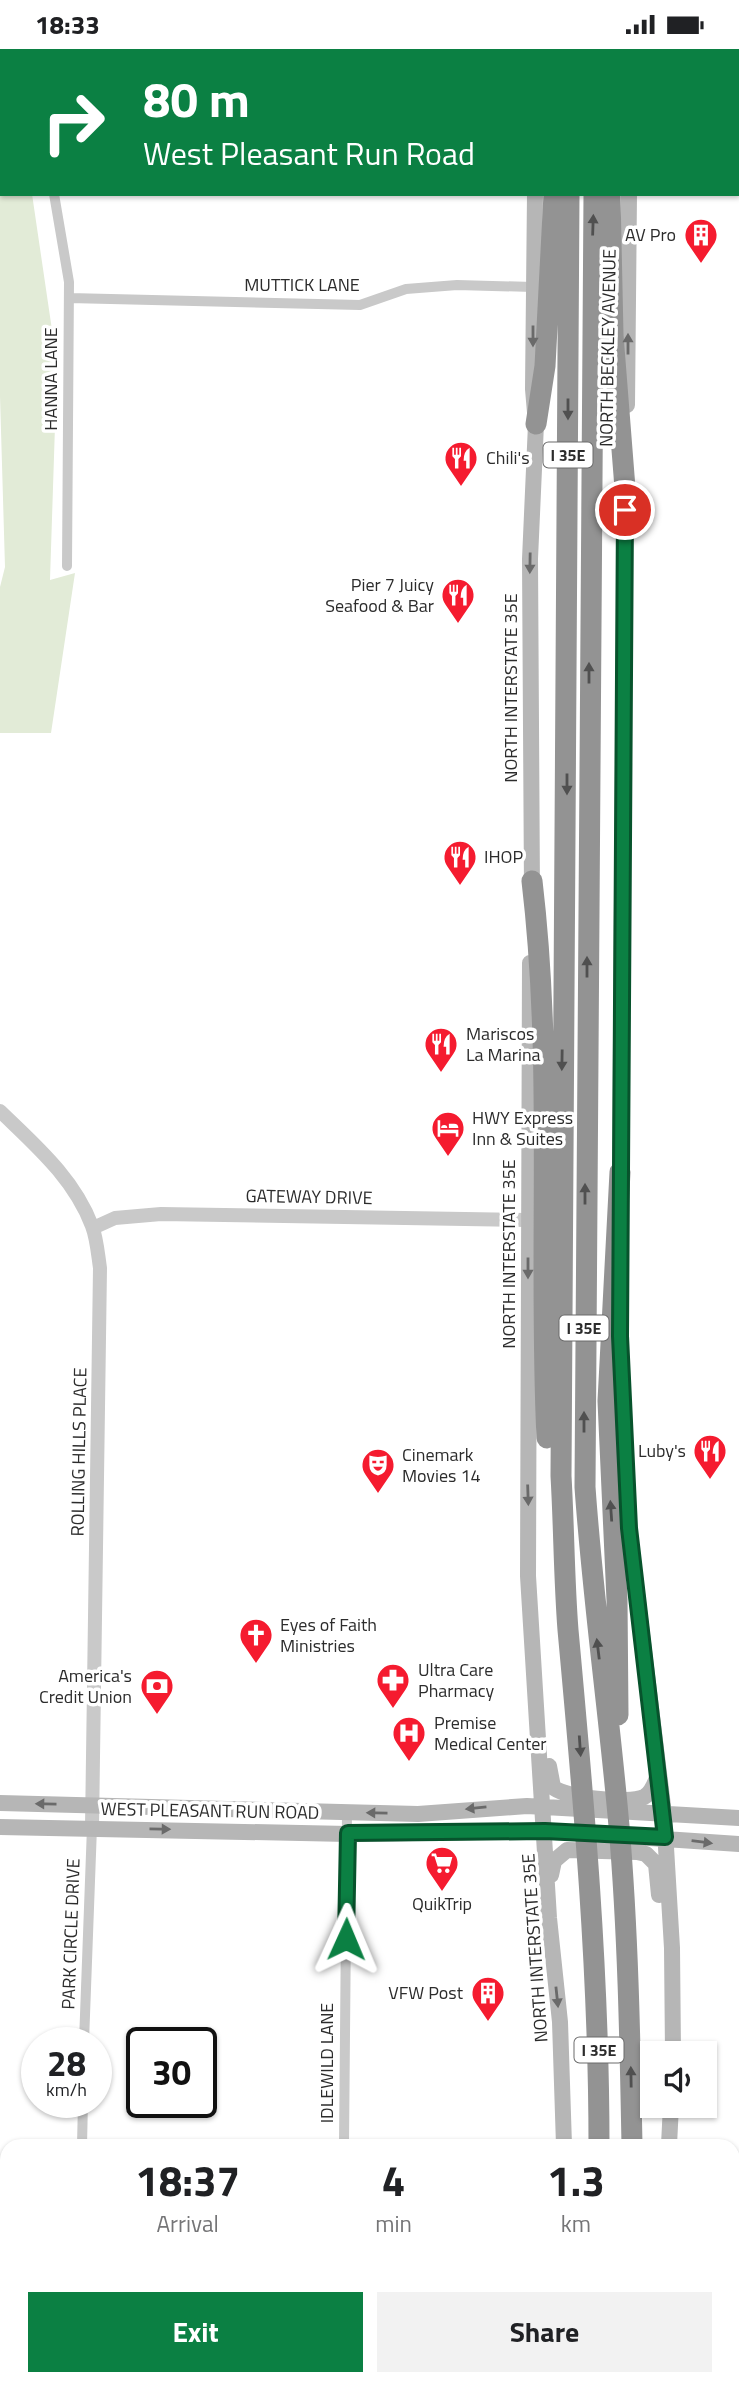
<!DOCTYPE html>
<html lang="en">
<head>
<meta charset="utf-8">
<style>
	:root { --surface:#fff; --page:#f2f2f2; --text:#202124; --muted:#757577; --accent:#0b8043 }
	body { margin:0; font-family:"Titillium Web",sans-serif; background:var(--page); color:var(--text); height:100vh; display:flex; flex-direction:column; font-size:26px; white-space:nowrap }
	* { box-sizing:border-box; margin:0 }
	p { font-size:23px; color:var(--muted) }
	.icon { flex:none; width:38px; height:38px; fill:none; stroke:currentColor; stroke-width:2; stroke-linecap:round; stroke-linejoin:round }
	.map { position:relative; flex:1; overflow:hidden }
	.drawer { position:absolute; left:0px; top:2090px; width:740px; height:247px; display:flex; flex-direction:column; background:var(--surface); border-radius:21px 21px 0 0; box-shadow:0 2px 5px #0004 }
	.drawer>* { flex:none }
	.banner { position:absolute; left:0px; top:0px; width:740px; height:147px; box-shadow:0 2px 5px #0004; background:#0b8043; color:#fff; overflow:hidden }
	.tools { position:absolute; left:640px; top:1992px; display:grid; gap:14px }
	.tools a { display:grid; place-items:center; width:77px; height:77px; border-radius:0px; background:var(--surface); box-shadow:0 2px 5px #0004; font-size:35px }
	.speed { position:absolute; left:21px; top:1978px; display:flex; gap:14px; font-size:35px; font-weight:700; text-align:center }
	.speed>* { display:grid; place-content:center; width:91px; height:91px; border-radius:50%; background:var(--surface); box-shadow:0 2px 5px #0004; line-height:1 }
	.speed small { font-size:18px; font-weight:400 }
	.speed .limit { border:4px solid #111; border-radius:10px; background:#fff; color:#111 }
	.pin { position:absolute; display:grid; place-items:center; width:60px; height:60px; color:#fff; margin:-30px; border:4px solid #fff; border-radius:50%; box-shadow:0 2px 7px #0007 }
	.me { position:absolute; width:77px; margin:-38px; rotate:1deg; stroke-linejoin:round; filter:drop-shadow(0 0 5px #0008) }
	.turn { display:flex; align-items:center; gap:24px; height:147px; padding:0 28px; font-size:32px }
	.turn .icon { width:91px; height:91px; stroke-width:2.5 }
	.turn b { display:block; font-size:49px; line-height:60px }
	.eta { display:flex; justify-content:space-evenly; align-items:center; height:119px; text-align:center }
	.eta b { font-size:42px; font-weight:700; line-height:49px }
	.action { display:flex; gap:14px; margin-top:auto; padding:14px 28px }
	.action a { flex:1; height:80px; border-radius:0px; background:var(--accent); color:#fff; font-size:28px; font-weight:700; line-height:80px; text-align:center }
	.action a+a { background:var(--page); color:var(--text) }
	.status { display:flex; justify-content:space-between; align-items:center; height:49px; padding:0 35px; background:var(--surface); direction:ltr }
	.status svg { height:19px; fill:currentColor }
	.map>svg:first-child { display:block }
	.green { fill:#e2ebd7 }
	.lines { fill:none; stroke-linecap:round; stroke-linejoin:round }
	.minor { stroke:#c9c9c9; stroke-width:10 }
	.tertiary { stroke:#c9c9c9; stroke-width:14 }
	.secondary { stroke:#b6b6b6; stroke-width:16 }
	.motorway { stroke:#939393; stroke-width:21 }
	.oneway { fill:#505050 }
	.oneway2 { fill:#6a6a6a }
	.route-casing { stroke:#07532c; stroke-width:18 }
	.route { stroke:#0b8043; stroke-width:12 }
	.labels { text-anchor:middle; stroke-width:7; stroke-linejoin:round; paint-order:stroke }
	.shield { fill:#fff; stroke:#6b6b6b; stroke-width:2 }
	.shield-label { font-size:16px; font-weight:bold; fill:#2c2c2c }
	.poi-label { font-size:18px; fill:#2c2c2c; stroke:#fff; text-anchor:start }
	.street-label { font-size:18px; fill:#2c2c2c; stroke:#fff }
</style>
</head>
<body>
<div class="status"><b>18:33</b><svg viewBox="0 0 49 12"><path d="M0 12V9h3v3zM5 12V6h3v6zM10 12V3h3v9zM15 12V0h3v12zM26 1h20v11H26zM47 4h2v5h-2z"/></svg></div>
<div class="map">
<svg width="739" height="2335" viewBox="0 0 739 2335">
	<rect width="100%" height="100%" fill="#fff"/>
	<path class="green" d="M0,0L11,2H2V145H32L57,315L50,531L75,524L51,684H0V538L5,518L0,347Z"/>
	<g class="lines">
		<path class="minor" d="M28,0V2
			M54,145L69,233L67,517
			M69,249L360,256L406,240L457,236L533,238
			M84,1993L92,1778
			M82,2096L83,2053
			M344,2096L347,1764
			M81,2335V2329
			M337,2335V2329"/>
		<path class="tertiary" d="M0,1062C35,1096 74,1129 92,1177C97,1190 98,1206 100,1219L92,1778
			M93,1179L115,1169L161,1165L528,1171"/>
		<path class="secondary" d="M535,0V2
			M630,2V0
			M627,356L629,145
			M532,843L530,510L536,375L533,340L535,145
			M530,914L528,1527L549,1869L560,1973L564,2096
			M620,1133L625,428
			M620,1285L629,1479L664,1765L672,1899L673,2004
			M549,1717L553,1738C564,1749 629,1755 644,1748C652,1744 655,1734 658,1726
			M0,1754L418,1765L527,1757L739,1769
			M0,1778L348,1785L546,1782L739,1795
			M551,1826L554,1812L567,1801L637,1803L646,1805L656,1815L659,1846
			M669,2096L671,2056
			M557,2329V2335
			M664,2335V2329"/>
		<path class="motorway" d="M608,0V2
			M560,2V0
			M569,145L561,1427C564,1478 564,1530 568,1581C584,1755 599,1922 599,2096
			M594,145L585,1438C593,1552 609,1663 619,1777C628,1883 630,1990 632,2096
			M610,145L613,286L625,439
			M536,375L545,317L554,145
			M532,832C554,1017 538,1204 547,1389
			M618,1666L617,1551L608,1352L620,1123
			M644,2329V2335
			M578,2335V2329
			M596,2335V2329
			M628,2335L629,2329"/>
	</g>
	<defs><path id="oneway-solid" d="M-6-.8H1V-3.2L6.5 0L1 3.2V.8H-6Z" transform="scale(1.75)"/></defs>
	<g class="oneway">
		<use href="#oneway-solid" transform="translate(593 176) rotate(-88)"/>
		<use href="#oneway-solid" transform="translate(568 360) rotate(90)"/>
		<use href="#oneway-solid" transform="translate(589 624) rotate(-90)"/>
		<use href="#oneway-solid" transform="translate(567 735) rotate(90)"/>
		<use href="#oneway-solid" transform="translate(587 918) rotate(-90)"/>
		<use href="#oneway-solid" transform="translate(562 1011) rotate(91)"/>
		<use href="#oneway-solid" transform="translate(585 1145) rotate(-90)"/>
		<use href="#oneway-solid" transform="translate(584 1373) rotate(-90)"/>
		<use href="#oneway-solid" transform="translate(611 1462) rotate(-94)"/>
		<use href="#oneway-solid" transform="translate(598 1600) rotate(-97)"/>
		<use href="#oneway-solid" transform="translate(580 1697) rotate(86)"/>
		<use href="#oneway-solid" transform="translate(631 2028) rotate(-91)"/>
	</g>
	<g class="oneway2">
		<use href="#oneway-solid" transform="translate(533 287) rotate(90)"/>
		<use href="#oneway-solid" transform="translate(628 295) rotate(-90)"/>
		<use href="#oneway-solid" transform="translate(530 514) rotate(91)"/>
		<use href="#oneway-solid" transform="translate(528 1219) rotate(90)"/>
		<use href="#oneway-solid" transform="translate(528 1446) rotate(88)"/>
		<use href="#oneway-solid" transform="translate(46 1755) rotate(-179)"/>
		<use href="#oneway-solid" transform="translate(476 1759) rotate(174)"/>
		<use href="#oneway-solid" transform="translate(377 1764) rotate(-179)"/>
		<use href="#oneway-solid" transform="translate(160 1780) rotate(1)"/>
		<use href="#oneway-solid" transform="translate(702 1793) rotate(7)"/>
		<use href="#oneway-solid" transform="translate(557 1948) rotate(84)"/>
	</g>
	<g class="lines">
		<defs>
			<path id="route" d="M346,1890L348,1784L545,1782L665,1788L629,1479L620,1287L625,461"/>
		</defs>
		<use href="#route" class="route-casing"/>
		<use href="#route" class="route"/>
	</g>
	<defs>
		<symbol id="building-pin" viewBox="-11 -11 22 30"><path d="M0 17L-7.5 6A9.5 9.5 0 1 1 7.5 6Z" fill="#f51b2f" stroke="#fff"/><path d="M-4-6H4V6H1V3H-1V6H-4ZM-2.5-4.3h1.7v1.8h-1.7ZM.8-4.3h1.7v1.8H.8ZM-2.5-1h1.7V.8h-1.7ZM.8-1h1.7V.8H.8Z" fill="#fff"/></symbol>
		<symbol id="restaurant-pin" viewBox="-11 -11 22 30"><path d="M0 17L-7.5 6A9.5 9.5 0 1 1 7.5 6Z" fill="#f51b2f" stroke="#fff"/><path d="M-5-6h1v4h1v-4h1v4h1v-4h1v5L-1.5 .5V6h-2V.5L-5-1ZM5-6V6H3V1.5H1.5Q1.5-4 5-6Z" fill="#fff"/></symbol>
		<symbol id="hotel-pin" viewBox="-11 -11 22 30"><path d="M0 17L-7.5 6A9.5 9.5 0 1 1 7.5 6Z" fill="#f51b2f" stroke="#fff"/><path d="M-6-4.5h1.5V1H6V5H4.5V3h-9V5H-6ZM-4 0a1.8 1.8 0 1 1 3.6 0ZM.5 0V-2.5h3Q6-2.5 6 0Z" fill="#fff"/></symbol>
		<symbol id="theatre-pin" viewBox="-11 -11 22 30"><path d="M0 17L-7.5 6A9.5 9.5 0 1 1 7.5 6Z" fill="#f51b2f" stroke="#fff"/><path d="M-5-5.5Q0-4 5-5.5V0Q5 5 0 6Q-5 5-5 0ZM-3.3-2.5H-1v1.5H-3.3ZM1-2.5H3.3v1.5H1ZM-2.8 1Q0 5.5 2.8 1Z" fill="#fff"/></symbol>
		<symbol id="church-pin" viewBox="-11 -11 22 30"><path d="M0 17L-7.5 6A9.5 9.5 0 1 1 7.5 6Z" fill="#f51b2f" stroke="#fff"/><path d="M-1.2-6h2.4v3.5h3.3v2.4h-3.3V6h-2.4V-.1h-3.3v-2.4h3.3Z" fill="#fff"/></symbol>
		<symbol id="pharmacy-pin" viewBox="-11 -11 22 30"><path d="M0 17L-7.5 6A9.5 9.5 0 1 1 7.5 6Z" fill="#f51b2f" stroke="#fff"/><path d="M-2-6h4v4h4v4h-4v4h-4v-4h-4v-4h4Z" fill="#fff"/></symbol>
		<symbol id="bank-pin" viewBox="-11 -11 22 30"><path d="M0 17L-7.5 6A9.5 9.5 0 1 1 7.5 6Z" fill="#f51b2f" stroke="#fff"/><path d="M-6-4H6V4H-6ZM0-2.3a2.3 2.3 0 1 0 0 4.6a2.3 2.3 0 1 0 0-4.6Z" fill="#fff"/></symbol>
		<symbol id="hospital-pin" viewBox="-11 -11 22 30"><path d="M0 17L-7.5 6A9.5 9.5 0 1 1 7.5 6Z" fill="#f51b2f" stroke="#fff"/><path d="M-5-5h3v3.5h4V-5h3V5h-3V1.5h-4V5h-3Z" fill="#fff"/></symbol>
		<symbol id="supermarket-pin" viewBox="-11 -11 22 30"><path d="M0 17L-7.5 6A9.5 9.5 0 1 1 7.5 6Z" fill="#f51b2f" stroke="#fff"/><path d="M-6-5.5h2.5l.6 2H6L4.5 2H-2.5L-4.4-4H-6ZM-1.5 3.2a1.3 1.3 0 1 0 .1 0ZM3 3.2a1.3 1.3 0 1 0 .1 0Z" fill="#fff"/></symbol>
	</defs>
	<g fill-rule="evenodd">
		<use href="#building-pin" x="682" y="167" width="38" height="52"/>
		<use href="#restaurant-pin" x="442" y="390" width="38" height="52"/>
		<use href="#restaurant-pin" x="439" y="527" width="38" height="52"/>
		<use href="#restaurant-pin" x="441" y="789" width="38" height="52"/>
		<use href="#restaurant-pin" x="422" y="976" width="38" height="52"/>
		<use href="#hotel-pin" x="429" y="1060" width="38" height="52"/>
		<use href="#restaurant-pin" x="691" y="1383" width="38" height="52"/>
		<use href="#theatre-pin" x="359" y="1397" width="38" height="52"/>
		<use href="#church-pin" x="237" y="1567" width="38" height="52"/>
		<use href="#pharmacy-pin" x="374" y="1612" width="38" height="52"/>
		<use href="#bank-pin" x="138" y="1618" width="38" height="52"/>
		<use href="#hospital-pin" x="390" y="1665" width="38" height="52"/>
		<use href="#supermarket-pin" x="423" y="1795" width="38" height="52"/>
		<use href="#building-pin" x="469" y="1925" width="38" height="52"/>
	</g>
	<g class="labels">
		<g class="shield">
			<rect x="543.5" y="393.5" width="49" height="25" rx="5"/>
			<rect x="559.5" y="1266.5" width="49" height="25" rx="5"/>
			<rect x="574.5" y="1988.5" width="49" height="25" rx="5"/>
		</g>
		<g class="shield-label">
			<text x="568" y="412">I 35E</text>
			<text x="584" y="1285">I 35E</text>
			<text x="599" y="2007">I 35E</text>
		</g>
		<g class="poi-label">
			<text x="676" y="192" text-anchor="end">AV Pro</text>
			<text x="486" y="415">Chili's</text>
			<text x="434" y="542" text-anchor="end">Pier 7 Juicy<tspan x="434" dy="21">Seafood &amp; Bar</tspan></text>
			<text x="484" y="814">IHOP</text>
			<text x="466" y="991">Mariscos<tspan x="466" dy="21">La Marina</tspan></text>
			<text x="472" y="1075">HWY Express<tspan x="472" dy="21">Inn &amp; Suites</tspan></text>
			<text x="686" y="1408" text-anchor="end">Luby's</text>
			<text x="402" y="1412">Cinemark<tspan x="402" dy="21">Movies 14</tspan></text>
			<text x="280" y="1582">Eyes of Faith<tspan x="280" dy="21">Ministries</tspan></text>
			<text x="418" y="1627">Ultra Care<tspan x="418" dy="21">Pharmacy</tspan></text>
			<text x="132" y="1633" text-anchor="end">America's<tspan x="132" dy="21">Credit Union</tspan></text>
			<text x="434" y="1680">Premise<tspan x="434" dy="21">Medical Center</tspan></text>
			<text x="442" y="1861" text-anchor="middle">QuikTrip</text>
			<text x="463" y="1950" text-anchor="end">VFW Post</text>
		</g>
		<g class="street-label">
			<text x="302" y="242">MUTTICK LANE</text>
			<text transform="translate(608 299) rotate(-89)" y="6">NORTH BECKLEY AVENUE</text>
			<text transform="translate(51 330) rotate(-90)" y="6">HANNA LANE</text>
			<text transform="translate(511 639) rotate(-90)" y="6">NORTH INTERSTATE 35E</text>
			<text transform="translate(309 1148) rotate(1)" y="6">GATEWAY DRIVE</text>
			<text transform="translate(509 1205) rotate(-90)" y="6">NORTH INTERSTATE 35E</text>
			<text transform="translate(79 1403) rotate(-89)" y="6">ROLLING HILLS PLACE</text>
			<text transform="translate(210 1762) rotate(1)" y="6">WEST PLEASANT RUN ROAD</text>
			<text transform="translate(71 1885) rotate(-88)" y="6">PARK CIRCLE DRIVE</text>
			<text transform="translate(535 1899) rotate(-94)" y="6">NORTH INTERSTATE 35E</text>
			<text transform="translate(327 2014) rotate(-90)" y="6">IDLEWILD LANE</text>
		</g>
	</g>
</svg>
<div class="tools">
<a><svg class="icon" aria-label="sound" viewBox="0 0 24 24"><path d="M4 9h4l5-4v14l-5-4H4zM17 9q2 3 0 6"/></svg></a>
</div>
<div class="speed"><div>28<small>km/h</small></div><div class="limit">30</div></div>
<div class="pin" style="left:625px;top:461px;background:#d93025"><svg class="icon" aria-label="arrive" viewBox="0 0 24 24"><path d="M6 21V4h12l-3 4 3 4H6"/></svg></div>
<svg class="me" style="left:346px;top:1890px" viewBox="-20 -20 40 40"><path d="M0-17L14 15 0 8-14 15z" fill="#0b8043" stroke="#fff" stroke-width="4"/></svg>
<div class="banner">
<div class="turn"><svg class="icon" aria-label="right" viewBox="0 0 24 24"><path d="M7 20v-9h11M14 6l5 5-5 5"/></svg><div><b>80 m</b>West Pleasant Run Road</div></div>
</div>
<section class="drawer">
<div class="eta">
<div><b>18:37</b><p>Arrival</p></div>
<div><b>4</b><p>min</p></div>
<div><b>1.3</b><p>km</p></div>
</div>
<div class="action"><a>Exit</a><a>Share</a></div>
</section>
</div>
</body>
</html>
